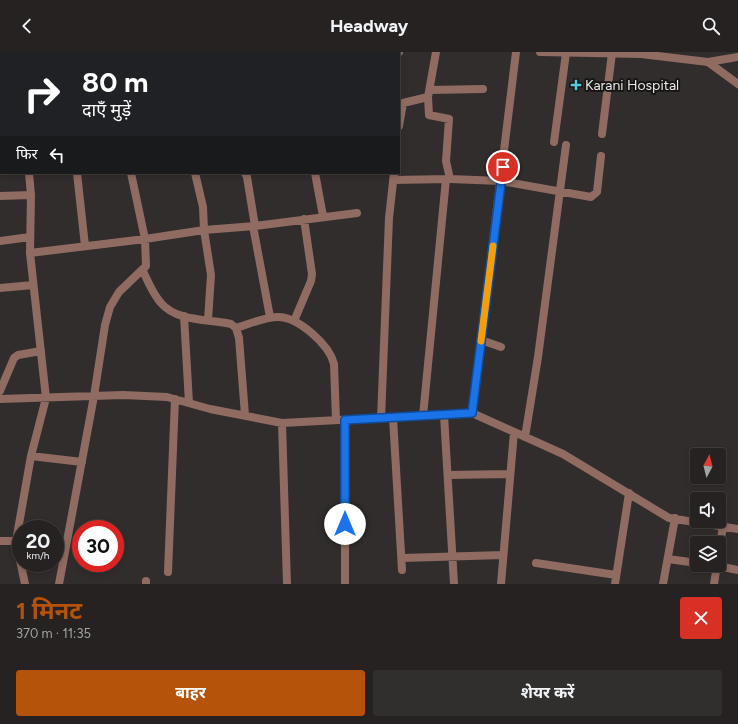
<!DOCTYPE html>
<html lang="hi">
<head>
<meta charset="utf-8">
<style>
	:root { --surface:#252221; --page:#312f2e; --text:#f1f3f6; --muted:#a3a4a5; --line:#423f3f; --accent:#b45309 }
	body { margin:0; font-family:Figtree,"Noto Sans Devanagari",sans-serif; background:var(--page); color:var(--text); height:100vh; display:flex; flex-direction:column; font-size:15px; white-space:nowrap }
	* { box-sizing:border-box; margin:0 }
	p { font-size:13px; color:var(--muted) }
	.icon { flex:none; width:22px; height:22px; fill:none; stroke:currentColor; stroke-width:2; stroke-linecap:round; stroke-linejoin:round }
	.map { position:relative; height:532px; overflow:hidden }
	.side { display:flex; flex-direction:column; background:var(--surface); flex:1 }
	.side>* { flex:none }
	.banner { position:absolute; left:0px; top:0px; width:400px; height:122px; box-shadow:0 2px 6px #0003,0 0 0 1px var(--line); background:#202124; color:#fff; overflow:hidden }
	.needle { width:26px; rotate:7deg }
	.tools { position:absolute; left:690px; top:396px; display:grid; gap:8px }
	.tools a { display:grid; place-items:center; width:36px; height:36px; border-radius:4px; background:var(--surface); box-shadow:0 2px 6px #0003,0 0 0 1px var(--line); font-size:20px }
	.speed { position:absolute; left:12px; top:468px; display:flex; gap:8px; font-size:20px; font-weight:700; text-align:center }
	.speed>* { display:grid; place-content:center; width:52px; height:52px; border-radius:50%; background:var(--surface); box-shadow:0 2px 6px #0003,0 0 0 1px var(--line); line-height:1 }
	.speed small { font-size:10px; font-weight:400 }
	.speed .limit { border:6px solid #d22; background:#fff; color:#111 }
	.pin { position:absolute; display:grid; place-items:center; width:34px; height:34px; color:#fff; margin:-17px; border:2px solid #fff; border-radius:50%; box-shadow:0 1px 4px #0007 }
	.me { position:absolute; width:44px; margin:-22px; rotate:0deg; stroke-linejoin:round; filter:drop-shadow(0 0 3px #0008) }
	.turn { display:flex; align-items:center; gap:14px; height:84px; padding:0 16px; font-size:18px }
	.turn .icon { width:52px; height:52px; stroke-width:2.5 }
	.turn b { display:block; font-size:28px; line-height:34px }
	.then { display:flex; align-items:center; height:38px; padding:0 16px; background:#0003; gap:8px; font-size:15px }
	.round { display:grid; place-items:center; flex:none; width:42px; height:42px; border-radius:4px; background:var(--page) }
	.summary { display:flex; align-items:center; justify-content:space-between; height:68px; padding:0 16px }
	h1 { font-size:24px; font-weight:700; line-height:30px; color:var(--accent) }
	.primary-button { display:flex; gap:8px; margin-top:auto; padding:8px 16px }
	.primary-button a { flex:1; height:46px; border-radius:4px; background:var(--accent); color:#fff; font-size:16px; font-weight:700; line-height:46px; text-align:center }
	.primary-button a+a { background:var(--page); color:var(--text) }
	header { display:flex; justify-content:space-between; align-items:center; height:52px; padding:0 16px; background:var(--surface); font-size:18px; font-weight:700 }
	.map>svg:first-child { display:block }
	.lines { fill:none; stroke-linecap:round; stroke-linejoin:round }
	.minor { stroke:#906b61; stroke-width:8 }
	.tertiary { stroke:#906b61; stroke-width:8 }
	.route-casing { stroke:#114b97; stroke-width:10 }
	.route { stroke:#1a73e8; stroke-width:7 }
	.slow { stroke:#f59e0b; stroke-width:7 }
	.poi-dot { fill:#57c9e2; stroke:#171615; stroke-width:1.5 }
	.labels { text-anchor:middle; stroke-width:4; stroke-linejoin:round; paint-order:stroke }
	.poi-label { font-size:14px; fill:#ebe8e8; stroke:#171615; text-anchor:start }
</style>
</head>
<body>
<header><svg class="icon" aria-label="back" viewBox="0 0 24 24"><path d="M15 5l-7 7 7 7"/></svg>Headway<svg class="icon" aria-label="search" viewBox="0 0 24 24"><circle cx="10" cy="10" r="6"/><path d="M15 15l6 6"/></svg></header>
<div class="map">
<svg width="738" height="532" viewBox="0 0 738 532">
	<rect width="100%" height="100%" fill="#312d2c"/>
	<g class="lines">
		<path class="minor" d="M91,1V0
			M149,1L150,0
			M209,1V0
			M269,1L270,0
			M708,10L738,5
			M0,15H1
			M430,38L483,37
			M428,45L429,63L449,67L446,109L450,127L501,129L591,145L597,140L601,104
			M399,74L403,51L428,45L436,0
			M602,82L612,1
			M554,90L566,1
			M29,121L31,143L30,201
			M77,121L85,194
			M195,121L203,155L204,178L211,223L208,268
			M245,121L247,125L255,174
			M315,121L323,164
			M393,128L449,127
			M0,144L31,143
			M253,174L270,265
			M0,189L30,185
			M143,219C148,230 153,242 161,251C177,270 209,267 231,272L236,276L239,286L245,363
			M0,236L33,233
			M184,264L189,351
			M294,269L311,229L312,222L304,167
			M236,276C249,272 264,265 278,265C298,265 329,292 334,312L336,368
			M481,288L501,295
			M0,339L14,306L18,303L41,299
			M0,347L123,343L167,345L210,357L282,371L472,361L563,402L669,466L738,477
			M472,361L516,0
			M444,363L454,532
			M423,364L446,127
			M393,366L402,518
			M381,367L389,166L394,121
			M282,371L287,532
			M525,385L538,305L566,93
			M31,404L82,410
			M448,423L510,422
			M0,489H16
			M719,501L723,473
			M402,506L503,503
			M668,507L697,511
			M536,511L616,523
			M713,513L738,518
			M168,520L175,347
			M25,532L16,489L31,404L46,346L30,201L145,187L204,178L255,174L357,161
			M59,532L94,344L105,273L110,255L119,240L146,214L145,187L131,121
			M146,532V529
			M345,532V368
			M501,532L514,380
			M615,532L629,441
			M663,532L675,466
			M714,532L717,513"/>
		<path class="tertiary" d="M304,0H399
			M540,0L641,2L708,10L738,32"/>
	</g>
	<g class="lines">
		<defs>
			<path id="route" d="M345,472V368L472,361L503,115"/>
		</defs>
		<use href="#route" class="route-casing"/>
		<use href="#route" class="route"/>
		<path class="slow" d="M481,289L493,194"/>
	</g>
	<path class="poi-dot" d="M574 27h4v4h4v4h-4v4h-4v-4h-4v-4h4z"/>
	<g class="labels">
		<g class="poi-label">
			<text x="585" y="38">Karani Hospital</text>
		</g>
	</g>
</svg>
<div class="tools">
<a><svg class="needle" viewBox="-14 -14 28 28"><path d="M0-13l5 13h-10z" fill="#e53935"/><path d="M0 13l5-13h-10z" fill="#a3a4a5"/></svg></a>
<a><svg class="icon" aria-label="sound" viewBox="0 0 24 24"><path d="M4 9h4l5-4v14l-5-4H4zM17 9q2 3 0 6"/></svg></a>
<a><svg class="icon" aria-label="layers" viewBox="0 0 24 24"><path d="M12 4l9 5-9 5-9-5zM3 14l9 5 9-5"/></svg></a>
</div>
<div class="speed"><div>20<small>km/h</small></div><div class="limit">30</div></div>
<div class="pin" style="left:503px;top:115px;background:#d93025"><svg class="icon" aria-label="arrive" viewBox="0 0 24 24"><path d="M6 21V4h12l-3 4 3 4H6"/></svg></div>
<svg class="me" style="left:345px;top:472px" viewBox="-20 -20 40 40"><circle r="19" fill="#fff"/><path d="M0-13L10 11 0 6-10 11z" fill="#1a73e8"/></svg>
<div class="banner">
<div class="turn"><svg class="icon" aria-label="right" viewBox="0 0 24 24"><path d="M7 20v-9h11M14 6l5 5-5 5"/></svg><div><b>80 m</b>दाएँ मुड़ें</div></div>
<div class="then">फिर<svg class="icon" aria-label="left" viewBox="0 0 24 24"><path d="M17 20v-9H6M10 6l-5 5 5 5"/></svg></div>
</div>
</div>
<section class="side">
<div class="summary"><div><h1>1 मिनट</h1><p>370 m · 11:35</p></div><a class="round" style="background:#d93025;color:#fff"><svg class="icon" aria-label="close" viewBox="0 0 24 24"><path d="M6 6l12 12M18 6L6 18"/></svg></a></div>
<div class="primary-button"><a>बाहर</a><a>शेयर करें</a></div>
</section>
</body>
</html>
